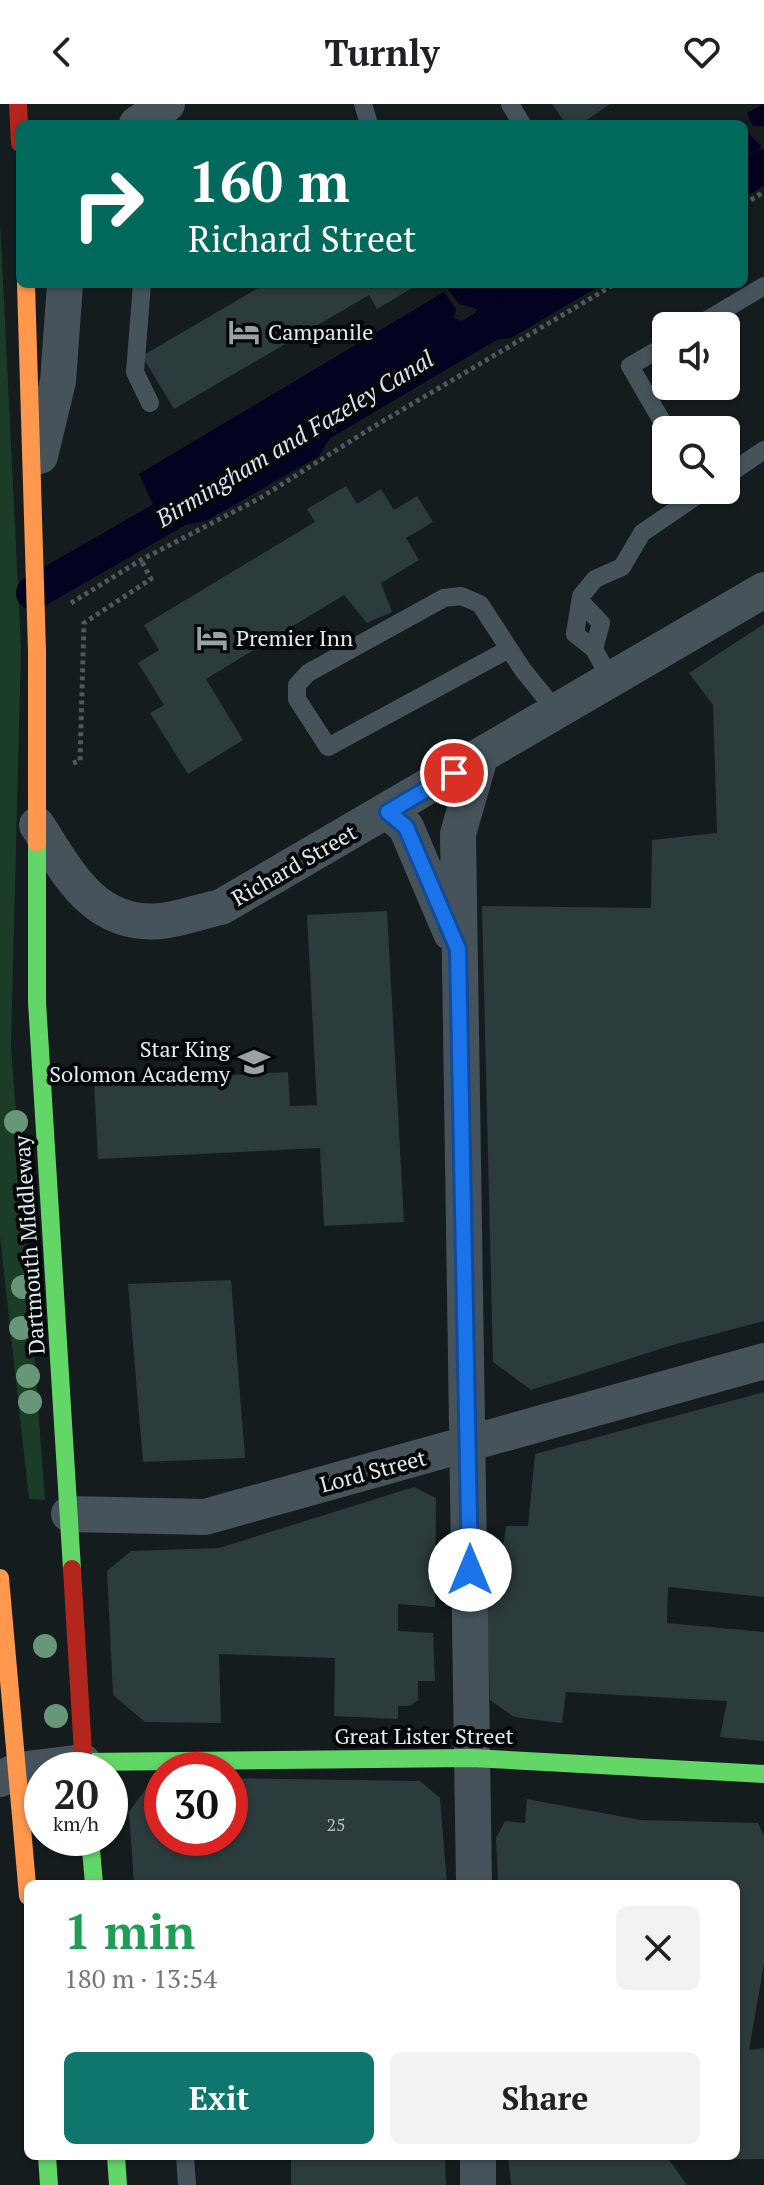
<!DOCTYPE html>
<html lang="en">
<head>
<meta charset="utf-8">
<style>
	:root { --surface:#fff; --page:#f2f2f2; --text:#202124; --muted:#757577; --accent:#0f766e }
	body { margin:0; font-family:"PT Serif",serif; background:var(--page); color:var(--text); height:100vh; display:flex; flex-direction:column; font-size:30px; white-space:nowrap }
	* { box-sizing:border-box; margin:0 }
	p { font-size:26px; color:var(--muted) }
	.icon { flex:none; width:44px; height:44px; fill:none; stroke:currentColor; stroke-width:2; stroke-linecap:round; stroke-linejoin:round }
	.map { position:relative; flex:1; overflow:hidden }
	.panel { position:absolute; left:24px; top:1776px; width:716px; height:280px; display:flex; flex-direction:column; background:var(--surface); border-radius:12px; box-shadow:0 2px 6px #0004 }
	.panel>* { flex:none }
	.hud { position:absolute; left:16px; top:16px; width:732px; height:168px; border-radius:12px; box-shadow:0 2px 6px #0004; background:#00695c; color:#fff; overflow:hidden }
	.controls { position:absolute; left:652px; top:208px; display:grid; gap:16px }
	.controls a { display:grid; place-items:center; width:88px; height:88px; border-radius:12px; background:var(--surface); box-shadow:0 2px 6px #0004; font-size:40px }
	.speed { position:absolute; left:24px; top:1648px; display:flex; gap:16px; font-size:40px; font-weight:700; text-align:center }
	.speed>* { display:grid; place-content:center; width:104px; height:104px; border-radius:50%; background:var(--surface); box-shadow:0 2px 6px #0004; line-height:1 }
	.speed small { font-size:20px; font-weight:400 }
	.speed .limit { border:12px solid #d22; background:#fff; color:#111 }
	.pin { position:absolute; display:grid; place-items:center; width:68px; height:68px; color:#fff; margin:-34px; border:4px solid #fff; border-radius:50%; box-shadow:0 2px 8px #0007 }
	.me { position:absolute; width:88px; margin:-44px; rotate:0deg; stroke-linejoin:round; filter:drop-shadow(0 0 6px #0008) }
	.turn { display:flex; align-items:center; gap:28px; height:168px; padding:0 40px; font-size:36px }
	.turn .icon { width:104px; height:104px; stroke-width:2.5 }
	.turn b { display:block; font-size:56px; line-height:68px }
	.round { display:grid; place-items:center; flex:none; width:84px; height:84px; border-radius:12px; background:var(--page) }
	.overview { display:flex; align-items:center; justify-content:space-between; height:136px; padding:0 40px }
	h1 { font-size:48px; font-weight:700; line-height:60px; color:#1e9e55 }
	.primary-button { display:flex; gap:16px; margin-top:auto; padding:16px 40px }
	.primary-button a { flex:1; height:92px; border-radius:12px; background:var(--accent); color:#fff; font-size:32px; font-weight:700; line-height:92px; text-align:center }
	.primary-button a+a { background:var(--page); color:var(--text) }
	header { display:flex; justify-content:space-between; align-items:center; height:104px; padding:0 40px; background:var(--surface); font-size:36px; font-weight:700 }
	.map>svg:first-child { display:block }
	.green { fill:#1b3c27 }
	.water { fill:#030321 }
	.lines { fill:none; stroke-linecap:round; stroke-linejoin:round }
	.canal { stroke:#030321; stroke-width:34 }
	.building { fill:#2c3b3b }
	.path { stroke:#4f585e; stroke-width:5; stroke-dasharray:4 4; stroke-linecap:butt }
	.lane { stroke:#46535b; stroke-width:18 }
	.street { stroke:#46535b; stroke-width:36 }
	.fast { stroke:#63d668; stroke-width:18 }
	.slow { stroke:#ff974d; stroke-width:18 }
	.jam { stroke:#b3261e; stroke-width:18 }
	.tree { fill:#689678 }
	.route-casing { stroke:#114b97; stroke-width:20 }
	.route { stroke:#1a73e8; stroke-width:14 }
	.labels { text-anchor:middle; stroke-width:8; stroke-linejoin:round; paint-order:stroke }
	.number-label { font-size:18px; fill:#b4bec0 }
	.poi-label { font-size:22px; fill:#e2eaec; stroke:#030708; text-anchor:start }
	.street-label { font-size:22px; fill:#e2eaec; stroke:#030708 }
	.water-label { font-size:24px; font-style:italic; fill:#dce2f1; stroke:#030708 }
</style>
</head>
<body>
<header><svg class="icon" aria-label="back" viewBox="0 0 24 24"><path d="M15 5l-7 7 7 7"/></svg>Turnly<svg class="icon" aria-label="heart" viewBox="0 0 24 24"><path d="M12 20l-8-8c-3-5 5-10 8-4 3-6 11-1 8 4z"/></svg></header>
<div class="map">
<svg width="764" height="2081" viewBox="0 0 764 2081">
	<rect width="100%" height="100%" fill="#141c1e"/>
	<path class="green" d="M0,116L21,544L11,942L45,1396L29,1395L0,1132Z"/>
	<path class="water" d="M764,0V22H753L747,9Z
		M747,28L762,43L744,53V29Z
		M457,180H603L511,234L454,241L470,223L477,205L459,200L448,185Z
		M444,188L456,205L454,214L464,218L323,300L321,307L350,301L319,352L206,417L142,428L156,407L139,370Z"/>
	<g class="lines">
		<path class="canal" d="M744,74L764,62
			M312,325L558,180
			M33,489L181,404"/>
	</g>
	<path class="building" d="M552,0H610L581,20H566Z
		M265,180H419L377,205L369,191L174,305L142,252Z
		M346,382L357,400L381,385L394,406L417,392L433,418L406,434L419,456L381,479L392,508L367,519L344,491L206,575L243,636L188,670L150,609L164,601L138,559L159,546L144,521L315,418L307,405Z
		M764,520V1217L673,1241L531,1286L493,1258L482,802L651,804L652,736L717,729L713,601L689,569Z
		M387,807L404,1118L324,1122L320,1044L98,1055L94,978L288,968L290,1002L317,1001L307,811Z
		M231,1176L245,1354L143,1358L128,1180Z
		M764,1288V1493L668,1483L667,1519L764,1528V1637L720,1633L727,1597L566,1588L562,1619L514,1613L490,1596L485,1441L503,1443L506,1422H528L535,1350Z
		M414,1383L436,1394L435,1503L398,1500V1527L433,1529L435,1577H418V1596L410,1602H398V1615L334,1612L335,1554L219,1550L221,1619L145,1618L113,1591L107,1467L131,1447L219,1444Z
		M154,1673H162V1734H230V1674L420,1677L440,1694L447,1780H134L129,1708Z
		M527,1695L640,1716L758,1719L764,1732V1860L749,1946L764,1944V2055L669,2056L687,2081H511L508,2052H736V1780H498L496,1734L505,1717L525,1719Z
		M291,2052H445L446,2081H291Z"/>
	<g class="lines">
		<path class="path" d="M744,100L764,88
			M71,499L141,456L260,394L373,323L615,180
			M73,659L80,657L84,519L151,475L141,456"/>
		<path class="lane" d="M363,0L369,20
			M510,0L522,20
			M142,180L135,268L150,299
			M697,222L764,182
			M666,241L630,262L667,326
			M726,372L764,346
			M580,497L601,519L594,545
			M509,545L328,643L297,595V581L308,569L444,494L461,492L480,500L523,566L557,608
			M611,576L594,545L575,530L581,492L595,475L622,463L642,429L705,386
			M185,2052L187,2081"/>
		<path class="street" d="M137,20L167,0
			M40,352L58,277L65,180
			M388,708L406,723L451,829
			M37,721C68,769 94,823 161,817C181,815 202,807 221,803L764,486
			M69,1410L205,1413L764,1257
			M0,1675L19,1666L83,1658
			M474,1780L458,730L480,653
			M478,2052V2081"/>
		<path class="fast" d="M37,739V898L72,1465
			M83,1658L472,1654L764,1670
			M90,1734L94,1780
			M47,2052L49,2081
			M116,2052L118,2081"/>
		<path class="slow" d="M26,180L37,547V739
			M0,1474L28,1792"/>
		<path class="jam" d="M18,0L20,39
			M72,1465L84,1666"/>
	</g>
	<g class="tree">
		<circle cx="16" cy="1018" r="12"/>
		<circle cx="23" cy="1183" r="12"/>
		<circle cx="21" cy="1224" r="12"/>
		<circle cx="28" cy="1272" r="12"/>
		<circle cx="30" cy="1298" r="12"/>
		<circle cx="45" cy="1542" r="12"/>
		<circle cx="56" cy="1612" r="12"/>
	</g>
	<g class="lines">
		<defs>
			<path id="route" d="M454,669L388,708L406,723L458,845L470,1466"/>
		</defs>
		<use href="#route" class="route-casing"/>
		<use href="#route" class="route"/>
	</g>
	<defs>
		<symbol id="hotel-bare" viewBox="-9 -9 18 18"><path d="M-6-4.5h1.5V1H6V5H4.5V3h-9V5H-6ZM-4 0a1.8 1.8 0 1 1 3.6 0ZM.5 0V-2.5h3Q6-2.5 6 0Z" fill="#9aa2a4" stroke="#030708" stroke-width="2.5" paint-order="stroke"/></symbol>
		<symbol id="school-bare" viewBox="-9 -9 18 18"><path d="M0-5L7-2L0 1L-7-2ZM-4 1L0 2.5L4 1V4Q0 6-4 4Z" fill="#9aa2a4" stroke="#030708" stroke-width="2.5" paint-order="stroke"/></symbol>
	</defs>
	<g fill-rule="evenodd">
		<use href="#hotel-bare" x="222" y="206" width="44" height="44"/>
		<use href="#hotel-bare" x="190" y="512" width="44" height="44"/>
		<use href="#school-bare" x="232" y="936" width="44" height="44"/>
	</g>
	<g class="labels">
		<g class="number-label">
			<text x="336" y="1727">25</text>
		</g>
		<g class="poi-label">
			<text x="268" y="236">Campanile</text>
			<text x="236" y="542">Premier Inn</text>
			<text x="230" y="953" text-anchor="end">Star King<tspan x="230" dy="25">Solomon Academy</tspan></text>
		</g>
		<g class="street-label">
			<text transform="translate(294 761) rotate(-30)" y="8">Richard Street</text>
			<text transform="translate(29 1141) rotate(-94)" y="8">Dartmouth Middleway</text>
			<text transform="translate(373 1367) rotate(-15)" y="8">Lord Street</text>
			<text x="424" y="1640">Great Lister Street</text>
		</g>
		<g class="water-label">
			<text transform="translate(295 335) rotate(-31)" y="8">Birmingham and Fazeley Canal</text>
		</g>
	</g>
</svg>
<div class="controls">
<a><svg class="icon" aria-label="sound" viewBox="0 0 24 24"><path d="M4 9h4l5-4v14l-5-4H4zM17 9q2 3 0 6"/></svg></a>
<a><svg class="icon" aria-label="search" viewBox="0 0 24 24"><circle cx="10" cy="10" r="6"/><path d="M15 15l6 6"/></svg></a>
</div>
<div class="speed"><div>20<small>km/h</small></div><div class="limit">30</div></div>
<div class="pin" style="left:454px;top:669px;background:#d93025"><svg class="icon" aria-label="arrive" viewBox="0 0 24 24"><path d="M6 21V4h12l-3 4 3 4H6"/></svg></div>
<svg class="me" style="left:470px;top:1466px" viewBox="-20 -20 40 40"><circle r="19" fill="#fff"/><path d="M0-13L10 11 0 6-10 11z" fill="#1a73e8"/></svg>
<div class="hud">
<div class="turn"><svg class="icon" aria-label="right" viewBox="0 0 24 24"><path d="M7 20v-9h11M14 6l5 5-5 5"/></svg><div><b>160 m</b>Richard Street</div></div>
</div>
<section class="panel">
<div class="overview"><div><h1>1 min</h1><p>180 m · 13:54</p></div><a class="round"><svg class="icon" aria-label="close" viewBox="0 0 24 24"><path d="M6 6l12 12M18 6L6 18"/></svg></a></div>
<div class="primary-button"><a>Exit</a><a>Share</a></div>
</section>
</div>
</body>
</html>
